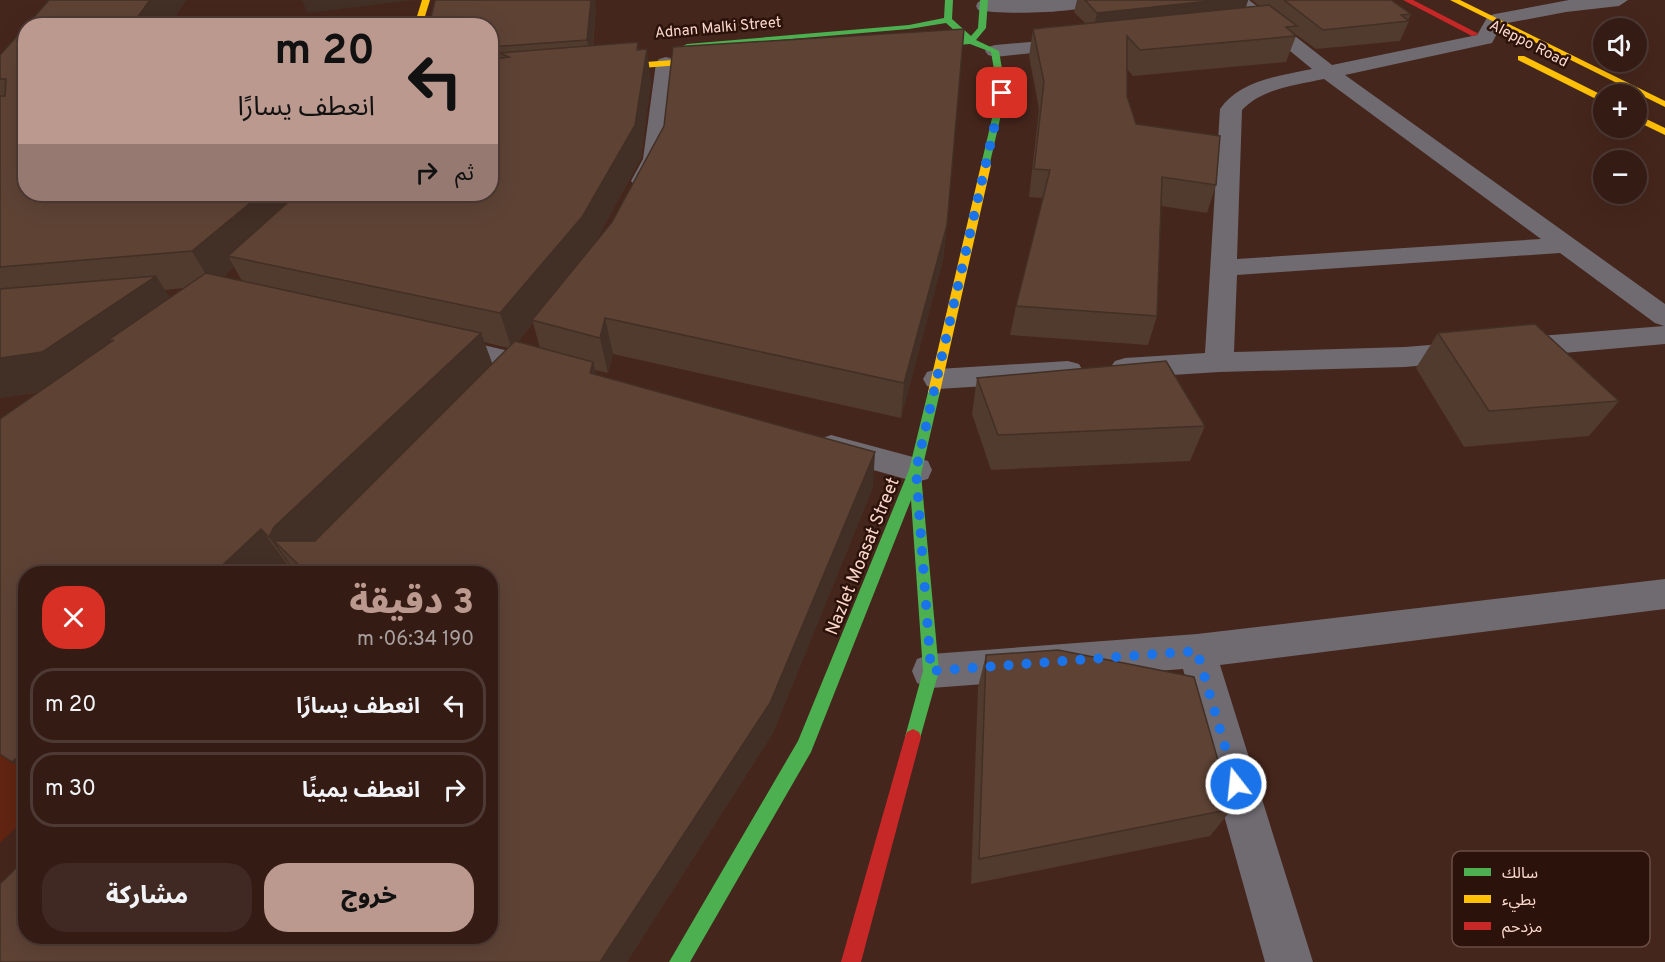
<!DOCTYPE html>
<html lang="ar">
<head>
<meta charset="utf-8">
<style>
	:root { --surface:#341c15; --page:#3f2922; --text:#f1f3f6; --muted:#a9a1a0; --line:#4e3a34; --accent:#bc998e }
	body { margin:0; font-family:Overpass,"Noto Sans Arabic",sans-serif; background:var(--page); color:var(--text); direction:rtl; height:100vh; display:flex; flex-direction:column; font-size:22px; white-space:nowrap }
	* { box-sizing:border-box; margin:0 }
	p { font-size:20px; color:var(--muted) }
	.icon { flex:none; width:33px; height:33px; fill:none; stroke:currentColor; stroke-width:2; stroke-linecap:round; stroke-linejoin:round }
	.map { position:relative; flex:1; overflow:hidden; direction:ltr }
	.details { position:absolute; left:18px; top:566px; width:480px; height:378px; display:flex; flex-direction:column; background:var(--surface); border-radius:24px; box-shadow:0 6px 24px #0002,0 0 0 2px var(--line); direction:rtl }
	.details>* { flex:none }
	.hud { position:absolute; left:18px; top:18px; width:480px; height:183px; border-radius:24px; box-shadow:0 6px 24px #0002,0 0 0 2px var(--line); direction:rtl; background:#bc998e; color:#111; overflow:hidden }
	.controls { position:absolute; left:1593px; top:18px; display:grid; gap:12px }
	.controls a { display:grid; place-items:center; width:54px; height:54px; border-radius:50%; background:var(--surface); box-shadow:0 6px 24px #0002,0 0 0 2px var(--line); font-size:30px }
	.pin { position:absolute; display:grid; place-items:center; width:51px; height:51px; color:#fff; margin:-26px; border-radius:12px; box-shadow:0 3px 9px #0006 }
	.me { position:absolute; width:66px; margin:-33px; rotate:344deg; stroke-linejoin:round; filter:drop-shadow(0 0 4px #0008) }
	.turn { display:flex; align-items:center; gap:21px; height:126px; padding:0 24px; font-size:27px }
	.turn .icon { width:78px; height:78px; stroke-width:2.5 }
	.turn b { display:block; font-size:42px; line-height:51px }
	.then { display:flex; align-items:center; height:57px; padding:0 24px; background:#0003; gap:12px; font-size:22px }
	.round { display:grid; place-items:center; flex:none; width:63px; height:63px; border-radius:24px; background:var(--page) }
	.head { display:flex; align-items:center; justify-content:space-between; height:102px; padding:0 24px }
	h1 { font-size:36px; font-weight:800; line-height:45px; color:var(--accent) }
	.action { display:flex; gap:12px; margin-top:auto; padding:12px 24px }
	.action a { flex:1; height:69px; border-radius:24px; background:var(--accent); color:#111; font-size:24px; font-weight:800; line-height:69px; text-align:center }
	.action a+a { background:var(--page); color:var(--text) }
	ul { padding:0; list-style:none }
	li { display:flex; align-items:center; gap:18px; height:75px; margin:0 12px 9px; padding:0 12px; border:3px solid var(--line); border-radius:24px }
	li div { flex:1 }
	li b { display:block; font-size:22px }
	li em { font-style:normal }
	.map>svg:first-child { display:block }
	.built { fill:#612512 }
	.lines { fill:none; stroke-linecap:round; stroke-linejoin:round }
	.street { fill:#6f6b71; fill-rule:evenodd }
	.fast { fill:#4caf50; fill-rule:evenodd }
	.slow { fill:#ffc107; fill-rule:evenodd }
	.jam { fill:#c62828; fill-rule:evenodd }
	.wall { fill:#513a2e; fill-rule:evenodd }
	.shaded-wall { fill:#422f25 }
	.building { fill:#5e4335; stroke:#422f25; stroke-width:1.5 }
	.route { stroke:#1a73e8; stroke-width:10; stroke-dasharray:0 18 }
	.labels { text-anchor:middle; stroke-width:5; stroke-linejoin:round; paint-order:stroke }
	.far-street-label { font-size:15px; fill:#fcd7cc; stroke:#2b120a }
	.street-label { font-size:18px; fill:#fcd7cc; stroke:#2b120a }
	.key { fill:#2b120a; stroke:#6a4d44; stroke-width:1.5 }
	.key-label { font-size:16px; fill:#fcd7cc }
</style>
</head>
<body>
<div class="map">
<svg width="1665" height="962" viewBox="0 0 1665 962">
	<rect width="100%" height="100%" fill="#45261c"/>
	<path class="built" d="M0,752L26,770L25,819L0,843Z"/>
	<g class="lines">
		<path class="street" d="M985,0H1104C1094,14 997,15 978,10L976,6L978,2Z
			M1228,0H1249L1332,65L1477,35L1488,16L1495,14L1569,0H1628L1619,6L1566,12L1502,24L1492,43L1345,75L1665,304V344L1405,367L1219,372L1125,378L1115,375L1110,368L1115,361L1125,358L1205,353L1220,109C1240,80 1279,76 1312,69ZM1324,79L1541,239L1237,259L1242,110C1263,88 1296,85 1324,79ZM1560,253L1655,323L1664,326L1405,347L1234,352L1237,275Z
			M1074,38L1081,40L1084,44L1081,48L995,57L988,55L985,51L988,47L995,45Z
			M666,57L673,59L676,63L667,159L651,186L643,188L635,186L631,181L643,159L656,63L659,59Z
			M445,336L551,361L556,368L551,375L541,378L435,353L431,346L435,339Z
			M1068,361L1079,364L1083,371L1079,378L1068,381L938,389L927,386L923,379L927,372L938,369Z
			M831,435L928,461L932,470L928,479L916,482L820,455L815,447L820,439Z
			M1665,579V609L1220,665L1313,962H1265L1183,669L931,688L917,683L912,671L917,659L931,654L1197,634Z"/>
		<path class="fast" d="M945,0H953L952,19L971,36L978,28L980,0H988L986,28L976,40L999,51L1006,93L989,167L981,165L998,93L991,52L970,44L920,48L916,46L920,44L964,39L946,23L909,29L687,48L683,46L687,44L909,25L944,18Z
			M934,388L940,392L921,474L939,671L919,742L913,745L907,742L905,737L923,671L911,500L811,752L690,962H669L798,741L909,470L928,392Z"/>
		<path class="slow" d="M422,0H430L422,26H414Z
			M1450,0H1460L1665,101V107Z
			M1518,56H1524L1604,96V103L1518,60Z
			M716,57L719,58V62L603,71L599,68L603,65Z
			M1636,114L1665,128V135L1636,121Z
			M986,162L991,165L940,392L934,396L928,392L981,165Z"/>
		<path class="jam" d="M1403,0H1413L1479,34L1472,36Z
			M913,729L919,732L921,737L861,962H841L905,737L907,732Z"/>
	</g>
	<path class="wall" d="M1077,0H1248L1246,7L1259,6L1252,0H1391L1411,14L1408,20L1409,21L1400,41L1316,49L1294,33V34L1296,36L1286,62L1133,76L1127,69V96L1136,124L1216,185L1207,213L1161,206L1157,316L1148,345L1010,335L1016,306L1043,198L1029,197L1039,109L1029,56L1033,29L1086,24L1074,12Z
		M596,7L593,46L639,50L651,81L641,158L595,243L947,225L943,260L901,418L613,354L608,373L595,370L597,375L873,487L773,733L627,962H0L490,573H297L294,570V571L286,563L276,573H26L40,392L0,398V55L26,26V194H490V26ZM234,267L242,281L223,277ZM184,288L170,298L165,290ZM533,323L540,348L518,342ZM484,342L508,348L492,364Z
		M1438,333L1619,401L1589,436L1464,447L1416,368Z
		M977,378L1205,426L1190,461L991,470L972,414Z
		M986,655L1232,809L1210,836L971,884L978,687Z"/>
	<path class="shaded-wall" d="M150,0H187L169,26H131Z
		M302,0H415L307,13Z
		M591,0H595L596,7L591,62L587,40Z
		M1219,0H1248L1243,16L1093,32L1097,13Z
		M638,42L643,73L647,49L651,81L641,158L590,252L532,320L533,323L512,349L500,313Z
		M261,194H318L228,256L234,267L213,286L192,251Z
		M947,225L943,260L901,418L904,383Z
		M156,276L179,311L70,387L0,398V358Z
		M605,318L613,354L608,373L600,338Z
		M481,333L494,368L298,561L274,541L294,570V571L269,537L274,527Z
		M593,362L602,397L590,373Z
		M875,452L873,487L773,733L627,962H600Z
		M261,529L286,563L276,573H214Z
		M26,750V771L12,762Z"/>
	<path class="building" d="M49,0H150L131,26H26Z
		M435,0H591L587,40L490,47V26H429Z
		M1085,0H1219L1097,13Z
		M1284,0H1391L1411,14L1401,15L1409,21L1323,30Z
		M1269,5L1297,26L1286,27L1296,36L1140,50L1127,36V96L1136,124L1220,136L1216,185L1162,177L1157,316L1016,306L1050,170L1034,169L1044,82L1033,29Z
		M26,26V194H261L192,251L0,267V96H5L6,79H0V55Z
		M964,29L947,225L904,383L605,318L600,338L532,320L612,222L664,126L673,47Z
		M638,42L637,50L647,49L635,125L582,217L500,313L228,256L297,194H490V60L509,57L499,53Z
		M206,273L481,333L274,527L269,537L261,529L214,573H26V750L12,762L0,754V419L114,340L107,341Z
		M156,276L42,352L0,358V289Z
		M1535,324L1619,401L1489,411L1438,333Z
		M515,341L593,362L590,373L875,452L770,703L600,962H0V884L26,858V936H490V573H305L306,572L274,541H315Z
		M1166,361L1205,426L998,435L977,378Z
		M1058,650L1194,677L1232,809L979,859L986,655Z"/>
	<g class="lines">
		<path class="route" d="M1002,93L916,470L931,671L1197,651L1236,784"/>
	</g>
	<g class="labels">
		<g class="far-street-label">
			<text transform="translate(718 27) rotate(-5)" y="5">Adnan Malki Street</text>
			<text transform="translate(1529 43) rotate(27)" y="5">Aleppo Road</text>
		</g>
		<g class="street-label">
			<text transform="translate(862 556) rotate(-68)" y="6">Nazlet Moasat Street</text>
		</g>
	</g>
	<rect x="1452" y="851" width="198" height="96" rx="9" class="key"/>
	<rect x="1464" y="868" width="27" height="8" fill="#4caf50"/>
	<rect x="1464" y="895" width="27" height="8" fill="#ffc107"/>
	<rect x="1464" y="922" width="27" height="8" fill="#c62828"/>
	<g class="key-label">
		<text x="1502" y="878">سالك</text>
		<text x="1502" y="905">بطيء</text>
		<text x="1502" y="932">مزدحم</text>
	</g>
</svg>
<div class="controls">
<a><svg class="icon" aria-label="sound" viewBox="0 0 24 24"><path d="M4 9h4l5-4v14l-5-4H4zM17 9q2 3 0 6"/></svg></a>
<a>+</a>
<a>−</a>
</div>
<div class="pin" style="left:1002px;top:93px;background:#d93025"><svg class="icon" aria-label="arrive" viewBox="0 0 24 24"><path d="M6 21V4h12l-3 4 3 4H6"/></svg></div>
<svg class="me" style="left:1236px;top:784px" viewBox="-20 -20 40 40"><circle r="17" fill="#1a73e8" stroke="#fff" stroke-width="3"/><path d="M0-11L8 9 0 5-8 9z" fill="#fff"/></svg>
<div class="hud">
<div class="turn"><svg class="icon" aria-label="left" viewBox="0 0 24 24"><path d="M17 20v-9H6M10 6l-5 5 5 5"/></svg><div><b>20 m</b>انعطف يسارًا</div></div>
<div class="then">ثم<svg class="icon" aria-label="right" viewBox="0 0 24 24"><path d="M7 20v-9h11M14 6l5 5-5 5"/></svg></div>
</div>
<section class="details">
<div class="head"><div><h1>3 دقيقة</h1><p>190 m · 06:34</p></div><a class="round" style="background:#d93025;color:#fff"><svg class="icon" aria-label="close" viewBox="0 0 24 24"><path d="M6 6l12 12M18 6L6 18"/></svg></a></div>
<ul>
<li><svg class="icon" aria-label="left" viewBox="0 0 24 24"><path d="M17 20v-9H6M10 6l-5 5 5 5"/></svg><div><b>انعطف يسارًا</b></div><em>20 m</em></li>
<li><svg class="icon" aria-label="right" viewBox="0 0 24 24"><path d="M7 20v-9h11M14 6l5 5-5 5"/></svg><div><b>انعطف يمينًا</b></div><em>30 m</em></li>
</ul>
<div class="action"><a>خروج</a><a>مشاركة</a></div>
</section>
</div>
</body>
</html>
